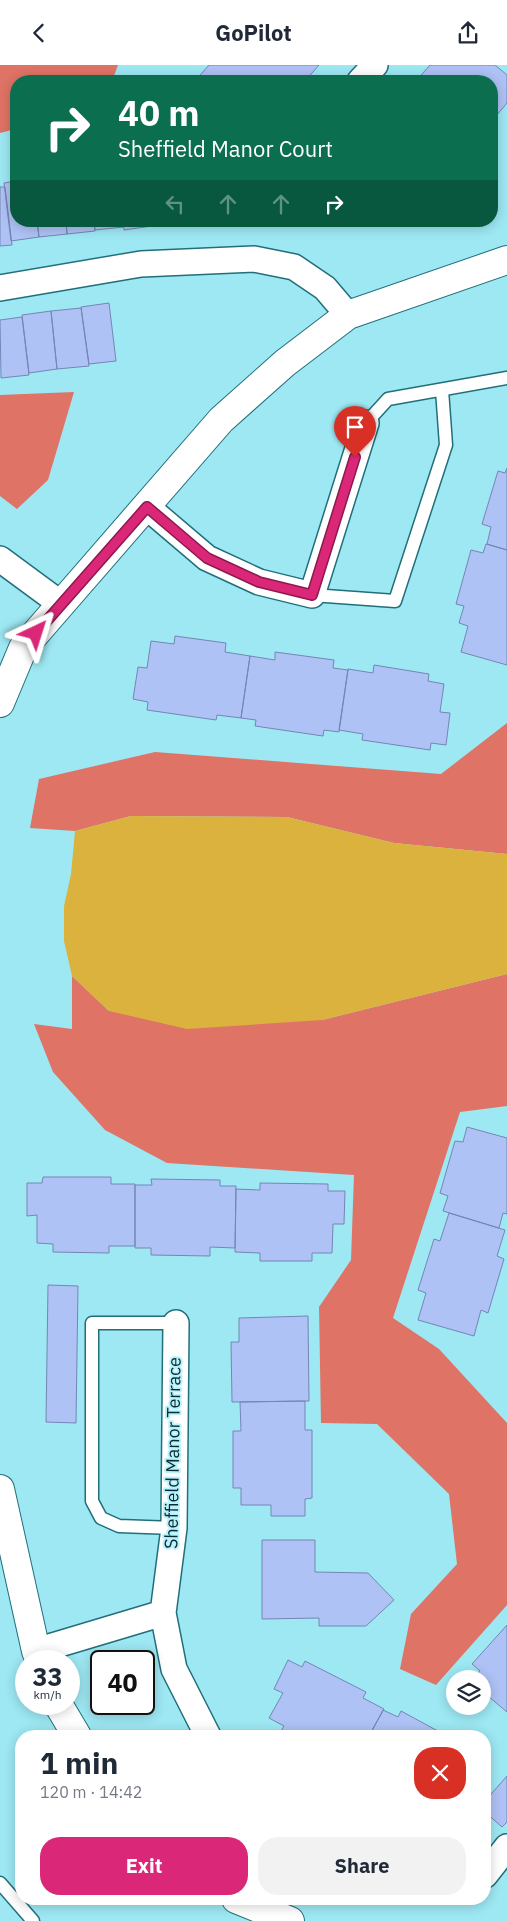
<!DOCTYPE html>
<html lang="en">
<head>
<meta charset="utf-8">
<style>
	:root { --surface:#fff; --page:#f2f2f3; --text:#1f2937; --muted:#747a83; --accent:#db2777 }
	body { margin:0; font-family:"IBM Plex Sans",sans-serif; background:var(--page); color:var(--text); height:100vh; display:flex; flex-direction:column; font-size:19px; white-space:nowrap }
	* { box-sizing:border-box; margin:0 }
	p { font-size:16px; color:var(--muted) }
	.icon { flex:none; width:28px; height:28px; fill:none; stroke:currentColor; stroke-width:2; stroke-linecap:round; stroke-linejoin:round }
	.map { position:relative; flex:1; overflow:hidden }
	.side { position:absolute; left:15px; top:1665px; width:476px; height:175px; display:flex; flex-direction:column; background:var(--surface); border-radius:20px; box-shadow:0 2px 12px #0003 }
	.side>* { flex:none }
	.banner { position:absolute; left:10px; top:10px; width:488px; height:152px; border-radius:20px; box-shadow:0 2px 12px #0003; background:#0b6e4f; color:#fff; overflow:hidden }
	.buttons { position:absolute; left:446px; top:1605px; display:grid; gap:10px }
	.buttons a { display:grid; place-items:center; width:45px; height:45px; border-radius:50%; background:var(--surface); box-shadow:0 2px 12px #0003; font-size:25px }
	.speed { position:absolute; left:15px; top:1585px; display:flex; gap:10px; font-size:25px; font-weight:700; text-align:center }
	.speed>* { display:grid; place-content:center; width:65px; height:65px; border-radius:50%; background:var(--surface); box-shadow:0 2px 12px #0003; line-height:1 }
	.speed small { font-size:12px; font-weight:400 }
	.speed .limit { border:2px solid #111; border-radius:8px; background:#fff; color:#111 }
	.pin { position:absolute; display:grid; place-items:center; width:42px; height:42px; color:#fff; margin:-51px -21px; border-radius:50% 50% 50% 0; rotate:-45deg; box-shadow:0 0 5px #0007 }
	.pin .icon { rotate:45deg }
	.me { position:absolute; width:55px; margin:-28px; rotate:41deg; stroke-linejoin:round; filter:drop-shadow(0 0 4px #0008) }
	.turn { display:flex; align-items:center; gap:18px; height:105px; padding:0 25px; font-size:22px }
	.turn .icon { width:65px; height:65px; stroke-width:2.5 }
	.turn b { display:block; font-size:35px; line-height:42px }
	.lanes { display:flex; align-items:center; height:48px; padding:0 25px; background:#0003; justify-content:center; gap:25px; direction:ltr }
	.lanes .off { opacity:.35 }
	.round { display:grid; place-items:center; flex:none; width:52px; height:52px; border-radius:20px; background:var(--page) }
	.overview { display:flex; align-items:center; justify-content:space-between; height:85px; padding:0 25px }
	h1 { font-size:30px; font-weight:800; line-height:38px }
	.button { display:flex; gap:10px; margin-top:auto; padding:10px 25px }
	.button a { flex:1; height:58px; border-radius:20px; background:var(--accent); color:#fff; font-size:20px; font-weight:800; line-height:58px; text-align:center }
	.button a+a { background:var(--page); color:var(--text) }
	header { display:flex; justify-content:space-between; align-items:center; height:65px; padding:0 25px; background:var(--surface); font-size:22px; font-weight:800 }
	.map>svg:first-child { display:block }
	.forest { fill:#df7365 }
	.water { fill:#dbb23e }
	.building { fill:#afc2f5; stroke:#7486b5 }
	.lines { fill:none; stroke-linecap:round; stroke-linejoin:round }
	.lane-casing { stroke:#216f7a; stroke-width:15 }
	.street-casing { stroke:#216f7a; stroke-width:28 }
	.secondary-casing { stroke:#216f7a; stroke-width:30 }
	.lane { stroke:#fff; stroke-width:12 }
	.street { stroke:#fff; stroke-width:25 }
	.secondary { stroke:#fff; stroke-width:28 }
	.route-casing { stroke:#8e194d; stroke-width:12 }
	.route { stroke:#db2777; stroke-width:9 }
	.labels { text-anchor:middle; stroke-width:4; stroke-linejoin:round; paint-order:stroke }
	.street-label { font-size:18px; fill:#0c2c31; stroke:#b8f2fc }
</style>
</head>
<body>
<header><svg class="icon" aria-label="back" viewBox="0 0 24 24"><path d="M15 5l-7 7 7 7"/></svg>GoPilot<svg class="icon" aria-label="share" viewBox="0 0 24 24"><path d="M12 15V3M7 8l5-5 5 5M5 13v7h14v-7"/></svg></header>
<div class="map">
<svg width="507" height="1856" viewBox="0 0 507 1856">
	<rect width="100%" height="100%" fill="#9de8f3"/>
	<path class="forest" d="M0,0H118L112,16H16V64L0,68Z
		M74,327L48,415L17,444L0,431V330Z
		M507,658V789L394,778L287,752L131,751L75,766L30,763L39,714L155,687L441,709Z
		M507,909V1041L460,1047L393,1253L439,1284L507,1358V1540L436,1620L400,1604L411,1549L457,1499L449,1429L377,1359L321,1358L319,1242L351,1195L354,1110L167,1098L105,1065L53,1007L34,959L72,964V911L109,946L322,955Z"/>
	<path class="water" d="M131,751L287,752L394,778L507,789V909L322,955L187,964L109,946L72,911L64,876V841L71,809L75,766Z"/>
	<path class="building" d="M209,0H319L305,16H195Z
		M430,0H495L507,10V38L491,57V16H416Z
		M16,116V156H37L39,172L11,176L4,118Z
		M0,122H5L12,180L0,181Z
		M37,156H66L67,169L39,172Z
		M66,156H94L95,166L67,169Z
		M94,156H123L124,162L95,165Z
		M123,156H152V161L124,165Z
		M152,156H184V158L152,161Z
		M184,156H213V157L185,160Z
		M109,238L116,296L89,299L81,242Z
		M81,243L89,301L57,304L51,246Z
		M51,246L57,304L29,308L22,250Z
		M22,252L29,310L1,313L0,255Z
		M507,403V485L487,479L491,462L482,459L498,406L505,408Z
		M486,479L507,485V600L461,587L468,561L459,558L464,541L456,539L471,485L483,488Z
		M175,571L226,578L225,587L250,591L241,653L217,650L216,655L147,645L148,637L133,634L138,602L147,603L151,576L174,579Z
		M275,587L334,595L333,603L348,605L339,667L324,665L323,671L255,661L256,655L241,653L250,591L275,595Z
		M374,600L429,609L428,616L444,619L440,647L450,648L446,680L431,678L430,685L362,675L363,669L339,665L348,604L373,608Z
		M467,1062L507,1073V1149L503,1148L499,1163L443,1146L448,1131L440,1128L455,1076L463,1077Z
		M43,1112H111V1119H135V1181H109V1188L53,1187V1179L37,1178V1150L27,1151V1118H42Z
		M151,1114L220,1115V1121H236L235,1183L210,1182V1191L151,1190V1183H135V1120H152Z
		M260,1118L328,1119V1126H345L344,1159H333L332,1188H312V1196H260V1188L235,1187L236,1124L260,1125Z
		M449,1148L505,1165L497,1191L504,1194L488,1248L481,1245L474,1271L418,1255L426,1228L418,1225L434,1174L440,1176Z
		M48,1220L78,1221L76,1358L46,1357Z
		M308,1251L309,1336L232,1337L231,1277H239V1253Z
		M305,1336V1365H312V1433L305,1434V1451H271V1440H241V1423H233V1366H241L240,1337Z
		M262,1475H315V1507L368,1508L394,1535L366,1561H319V1553L262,1554Z
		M507,1560V1647L482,1626V1614H472L480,1606L472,1599Z
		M288,1595L302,1602L305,1596L366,1627L363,1633L384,1644L369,1671H287L280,1668L284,1661L269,1653L283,1628L274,1624Z
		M383,1645L398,1652L401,1646L447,1671H369Z
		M507,1711V1757L502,1762L485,1747V1736Z"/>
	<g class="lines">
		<defs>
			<path id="lane" d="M366,358L388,334L507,313
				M312,530L395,536L446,380L442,325
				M174,1463L119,1461L101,1453L92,1436V1258H176
				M0,1818L33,1856"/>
			<path id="street" d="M360,16L375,0
				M0,223L141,199L254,194L294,202L325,223L348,250
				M147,442L207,493L259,517L312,530L366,358
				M0,494L61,539
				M176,1258L174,1463L163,1548L174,1604L208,1671
				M36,1586L163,1548
				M485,1810L507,1782"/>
			<path id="secondary" d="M0,638L23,583L221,355L285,298L348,250L507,195
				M0,1424L36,1586L40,1596
				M58,1639L77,1671
				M236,1834L290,1856"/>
		</defs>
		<use href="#lane" class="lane-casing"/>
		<use href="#street" class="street-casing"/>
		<use href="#secondary" class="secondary-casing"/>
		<use href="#lane" class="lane"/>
		<use href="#street" class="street"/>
		<use href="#secondary" class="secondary"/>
	</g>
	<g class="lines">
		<defs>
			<path id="route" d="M36,568L147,442L207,493L259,517L312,530L355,392"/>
		</defs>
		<use href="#route" class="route-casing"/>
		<use href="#route" class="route"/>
	</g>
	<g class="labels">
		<g class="street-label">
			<text transform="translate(173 1388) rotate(-89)" y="6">Sheffield Manor Terrace</text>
		</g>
	</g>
</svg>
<div class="buttons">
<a><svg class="icon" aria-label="layers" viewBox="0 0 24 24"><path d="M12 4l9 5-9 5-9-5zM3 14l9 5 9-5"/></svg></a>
</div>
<div class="speed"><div>33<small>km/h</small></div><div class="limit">40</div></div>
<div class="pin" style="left:355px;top:392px;background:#d93025"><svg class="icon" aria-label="arrive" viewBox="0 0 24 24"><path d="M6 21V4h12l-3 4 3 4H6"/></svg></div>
<svg class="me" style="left:36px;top:568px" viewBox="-20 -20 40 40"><path d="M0-17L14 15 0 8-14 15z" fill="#db2777" stroke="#fff" stroke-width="4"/></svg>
<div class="banner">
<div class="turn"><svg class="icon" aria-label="right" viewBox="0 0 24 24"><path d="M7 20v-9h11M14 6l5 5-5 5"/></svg><div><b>40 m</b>Sheffield Manor Court</div></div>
<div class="lanes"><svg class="icon off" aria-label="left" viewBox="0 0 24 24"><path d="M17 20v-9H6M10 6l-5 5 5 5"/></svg><svg class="icon off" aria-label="ahead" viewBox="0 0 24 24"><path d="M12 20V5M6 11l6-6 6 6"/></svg><svg class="icon off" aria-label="ahead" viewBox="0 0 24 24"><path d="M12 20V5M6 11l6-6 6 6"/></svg><svg class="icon" aria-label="right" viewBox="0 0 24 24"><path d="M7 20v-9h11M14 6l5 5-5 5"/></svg></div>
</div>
<section class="side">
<div class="overview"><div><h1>1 min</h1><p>120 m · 14:42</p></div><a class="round" style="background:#d93025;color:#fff"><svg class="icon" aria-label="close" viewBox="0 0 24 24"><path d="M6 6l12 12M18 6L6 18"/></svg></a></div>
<div class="button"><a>Exit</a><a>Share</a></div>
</section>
</div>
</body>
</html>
